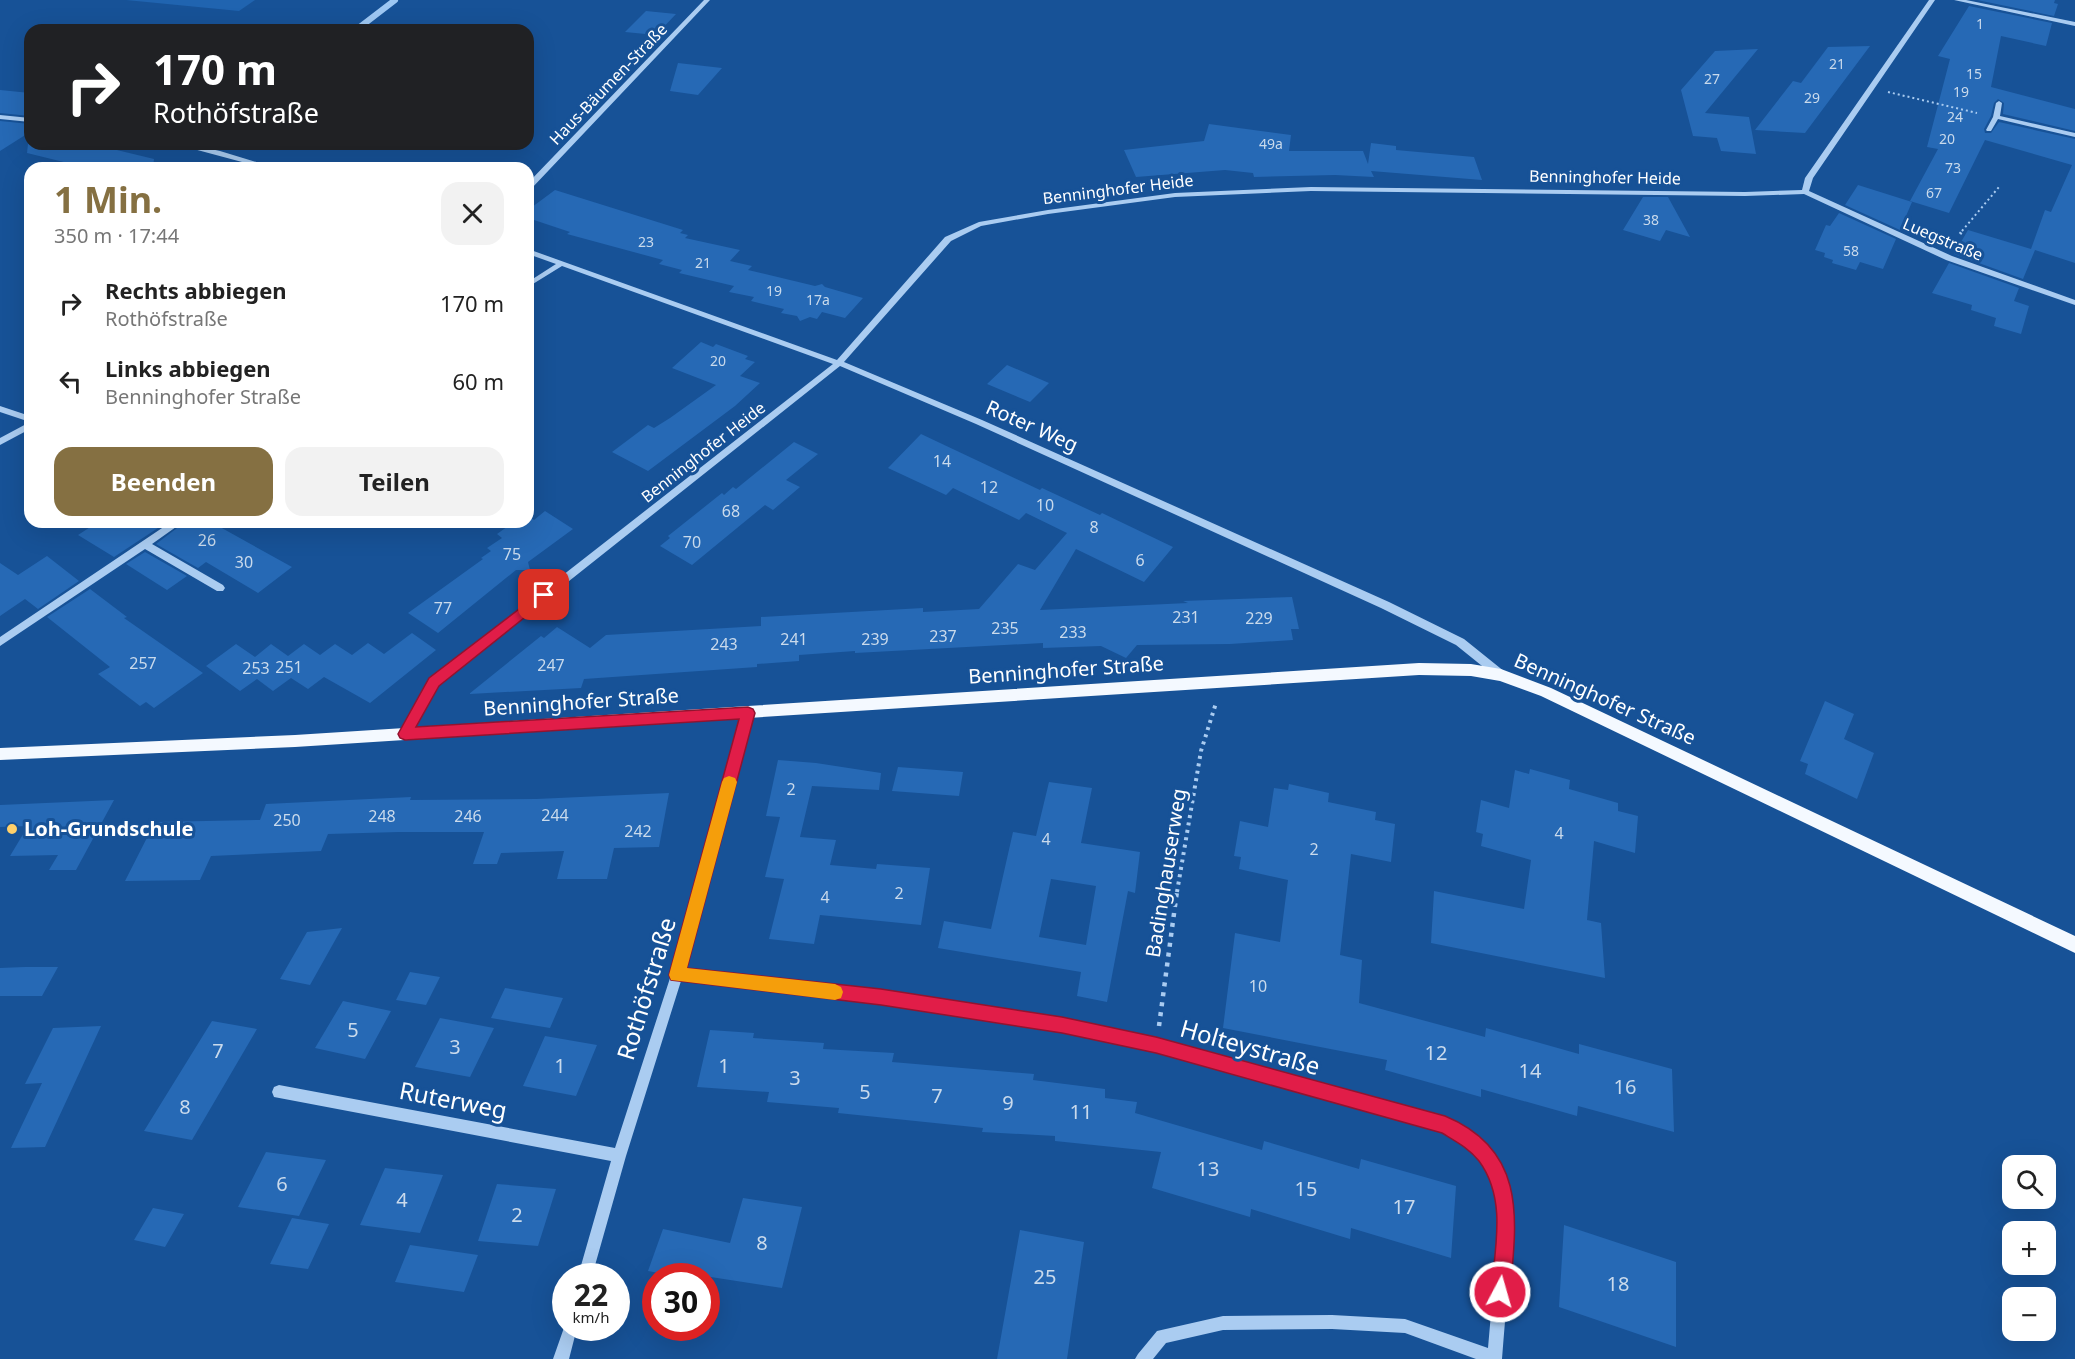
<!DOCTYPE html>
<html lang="de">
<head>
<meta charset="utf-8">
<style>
	:root { --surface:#fff; --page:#f2f2f2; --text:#222; --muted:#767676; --accent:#857042 }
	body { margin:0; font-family:"Noto Sans",sans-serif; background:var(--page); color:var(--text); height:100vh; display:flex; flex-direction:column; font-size:22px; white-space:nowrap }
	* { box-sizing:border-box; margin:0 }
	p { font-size:20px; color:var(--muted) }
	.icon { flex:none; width:33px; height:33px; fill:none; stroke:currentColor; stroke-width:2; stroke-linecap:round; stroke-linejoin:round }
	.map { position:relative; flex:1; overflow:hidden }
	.sheet { position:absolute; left:24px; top:162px; width:510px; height:366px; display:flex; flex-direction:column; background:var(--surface); border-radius:18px; box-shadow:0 6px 24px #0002 }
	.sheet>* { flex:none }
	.guide { position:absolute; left:24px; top:24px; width:510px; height:126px; border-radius:18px; box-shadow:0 6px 24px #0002; background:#202124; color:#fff; overflow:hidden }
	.fabs { position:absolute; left:2002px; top:1155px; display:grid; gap:12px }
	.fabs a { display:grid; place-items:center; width:54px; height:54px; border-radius:12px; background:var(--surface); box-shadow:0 6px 24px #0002; font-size:30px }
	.speed { position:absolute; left:552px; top:1263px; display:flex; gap:12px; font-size:30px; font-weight:700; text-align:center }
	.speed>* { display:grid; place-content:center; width:78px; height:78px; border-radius:50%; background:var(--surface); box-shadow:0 6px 24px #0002; line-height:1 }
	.speed small { font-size:15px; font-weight:400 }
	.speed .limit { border:9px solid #d22; background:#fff; color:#111 }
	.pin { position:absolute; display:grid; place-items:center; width:51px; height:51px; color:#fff; margin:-26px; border-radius:12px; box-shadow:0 3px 9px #0006 }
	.me { position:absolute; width:66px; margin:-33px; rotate:6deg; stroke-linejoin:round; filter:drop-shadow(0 0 4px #0008) }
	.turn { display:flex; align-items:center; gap:21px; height:126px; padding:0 30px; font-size:27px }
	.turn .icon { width:78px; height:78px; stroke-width:2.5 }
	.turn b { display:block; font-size:42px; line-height:51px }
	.round { display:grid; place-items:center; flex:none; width:63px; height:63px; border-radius:18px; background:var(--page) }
	.overview { display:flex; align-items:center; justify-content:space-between; height:102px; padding:0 30px }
	h1 { font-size:36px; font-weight:700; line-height:45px; color:var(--accent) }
	.action { display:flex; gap:12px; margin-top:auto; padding:12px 30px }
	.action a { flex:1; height:69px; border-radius:18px; background:var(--accent); color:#fff; font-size:24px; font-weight:700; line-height:69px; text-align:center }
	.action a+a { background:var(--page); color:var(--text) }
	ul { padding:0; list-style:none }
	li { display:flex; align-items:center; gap:18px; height:78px; padding:0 30px }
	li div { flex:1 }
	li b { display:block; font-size:22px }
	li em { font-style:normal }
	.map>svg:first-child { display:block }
	.green { fill:#2064b0 }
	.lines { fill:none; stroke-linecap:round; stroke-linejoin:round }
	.stream { stroke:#9dc7f3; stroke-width:6 }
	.building { fill:#2669b5; fill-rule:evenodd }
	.path-far3 { stroke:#aaccf1; stroke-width:2; stroke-dasharray:2 3; stroke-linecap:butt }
	.path-far2 { stroke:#aaccf1; stroke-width:3; stroke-dasharray:2 4; stroke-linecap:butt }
	.path-far1 { stroke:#aaccf1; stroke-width:4; stroke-dasharray:3 4.5; stroke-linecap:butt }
	.path { stroke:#aaccf1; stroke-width:4.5; stroke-dasharray:4 6; stroke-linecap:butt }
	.minor { fill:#aaccf1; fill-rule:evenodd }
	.major { fill:#f4f9ff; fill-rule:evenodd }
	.route { fill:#e11d48; stroke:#92132f; stroke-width:1.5 }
	.slow { fill:#f59e0b }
	.poi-dot { fill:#ffd06a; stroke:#175297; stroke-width:2 }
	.labels { text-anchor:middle; stroke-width:6; stroke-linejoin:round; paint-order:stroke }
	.far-number-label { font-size:14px; fill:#c9daec }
	.far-street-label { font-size:16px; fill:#fff; stroke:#175297 }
	.number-label { font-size:16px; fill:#c9daec }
	.street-label { font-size:20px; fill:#fff; stroke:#175297 }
	.poi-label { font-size:20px; font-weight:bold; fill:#fff; stroke:#175297; text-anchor:start }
	.near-number-label { font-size:20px; fill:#c9daec }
	.near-street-label { font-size:24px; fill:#fff; stroke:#175297 }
</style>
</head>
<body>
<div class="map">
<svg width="2075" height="1359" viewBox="0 0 2075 1359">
	<rect width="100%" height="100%" fill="#175297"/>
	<path class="green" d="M126,0H255L239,11Z"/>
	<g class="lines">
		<path class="stream" d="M356,30L395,0"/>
	</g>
	<path class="building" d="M1977,0H2055L2054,3L2058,4L2054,16Z
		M1969,6L2052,23L2046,46L2001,36L1991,87L2075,109V131L2003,114L2004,103L1998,99L1994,103L1991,116L1984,129L1985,133H1991L1999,122L2075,139V263L2035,250L2023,279L1954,254L1968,230L2031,249L2045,210L2051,212L2072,165L1985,140L1949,213L1910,201L1938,149L1927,147L1950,59L1938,56Z
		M646,11L676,14L656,35L625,32Z
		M1870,46L1805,133L1755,130L1793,81L1801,83L1828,47Z
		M1758,49L1705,113L1749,117L1756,154L1721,151L1717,138L1693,136L1681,90L1715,51Z
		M678,63L722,68L698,95L670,91Z
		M0,90L30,93V116L0,113Z
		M0,121L30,124V132L0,151Z
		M1209,124L1291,135L1289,151H1363L1368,164L1371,143L1396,146V150L1474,157L1482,180L1371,171L1374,177L1335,175L1254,177L1253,173L1225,170L1136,177L1124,150L1204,141Z
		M28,144H92L154,159L153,168H88L27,153Z
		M1858,185L1912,202L1900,230L1845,205Z
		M555,190L683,230L680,233L688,235L685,238L740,250L730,261L752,266L748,270L815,286L822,284L825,287L863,298L845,318L822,312L817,319L810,317L800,321L797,316L781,313L784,309L751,301L754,297L729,292L734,286L679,273L682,270L659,264L663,260L567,234L570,232L528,218V210Z
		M1643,197H1668L1690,237L1666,230L1660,241L1623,230Z
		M1839,213L1896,239L1883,269L1860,262L1856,270L1832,263L1833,260L1824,257L1825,253L1815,250L1826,225L1830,226Z
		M1949,263L2019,288L2014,301L2029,306L2021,334L1994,326L1996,318L1971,310L1972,305L1932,293Z
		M701,342L713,347L716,344L748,356L745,359L755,362L740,376L760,383L735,406L648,471L612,452L648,425L654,428L670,418L716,385L672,368Z
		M1007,365L1049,383L1030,402L987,384Z
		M921,434L1040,490L1042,488L1100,515L1102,513L1173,547L1144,582L1076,549L1040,610L1188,603L1183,601L1292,597L1299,629H1291L1293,640L1230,644L1137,645L1126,658L1101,646L1043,648V643L855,653V651L799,655V661L757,664V667L584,679L581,688L469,694L541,636L544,638L557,627L590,648L606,635L761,626V617L923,608V612L979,609L1018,564L1035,570L1067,533L1026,513L1019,520L953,488L946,495L888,468Z
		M794,442L818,454L786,480L800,487L773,510L765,505L692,565L660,546L670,538L668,536L722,493L724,495L733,487L736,489Z
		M545,511L573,529L528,562L530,570H516L438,633L408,613L483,559L481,558L491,551L487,548L502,538L497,534L514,522H528V516L534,520Z
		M98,522H167L114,557L78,535Z
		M185,522H211L292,567L258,593L206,562L198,568L156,544Z
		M145,552L187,576L167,590L126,564Z
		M47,556L79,581L38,609L25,599L0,616V563L18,575Z
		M90,589L127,617L124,618L203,673L154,708L146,702L140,706L98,674L110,667L47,617Z
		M412,633L436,650L370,703L324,677L308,689L291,678L273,691L257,679L240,691L206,666L236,644L255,657L271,644L288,656L304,644L320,655L335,644L352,655L368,643L384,654Z
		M1825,701L1854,714L1844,739L1874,753L1857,799L1805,774L1808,764L1800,761Z
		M778,760L816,763L881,773L879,790L812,786L800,837L836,840L830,865L876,869L877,864L930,868L921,925L820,915L814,944L769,939L784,879L765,877L780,817L766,816Z
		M898,767L963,772L959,796L892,791Z
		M1530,769L1570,780L1569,789L1618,803V811L1638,816L1635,853L1594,841L1587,920L1601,923L1605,978L1431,943L1434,891L1524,909L1531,860L1481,846L1483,834L1476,832L1481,800L1509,808L1515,770L1529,774Z
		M1049,782L1092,788L1081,843L1140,852L1135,893L1128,891L1107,1002L1077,996L1081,972L938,948L944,921L991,929L1013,832L1036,836ZM1051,879L1096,886L1086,945L1039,937Z
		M1289,784L1329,793L1328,802L1376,812L1375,820L1395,824L1391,862L1351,854L1340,955L1362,960L1359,1003L1485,1037L1486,1028L1579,1054V1044L1672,1069L1674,1132L1578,1106L1577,1116L1481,1089V1097L1385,1070L1387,1060L1223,1028L1235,933L1280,942L1288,880L1239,869L1241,857L1234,856L1240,821L1268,827L1274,788L1288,790Z
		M669,793L659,847L614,848L607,879H557L564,851L501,853L497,864H473L484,832H399L328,834L321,851L211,856L200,880L125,881L155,822L260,820L266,804L411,797L410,800L536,799Z
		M114,800L76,870H49L58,855L10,856L28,826L0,827V805Z
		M342,928L310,985L280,979L307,932Z
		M25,967H58L42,996H0V968Z
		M410,972L440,977L426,1005L396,1000Z
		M505,988L563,998L550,1028L491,1018Z
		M343,1001L391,1011L365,1059L315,1048Z
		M440,1018L494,1028L470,1077L415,1067Z
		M212,1021L257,1029L192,1140L144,1131Z
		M101,1026L45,1147L11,1148L42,1083L25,1084L53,1028Z
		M710,1030L754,1033L753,1038L824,1043L823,1049L894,1053L892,1062L1034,1074L1033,1080L1105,1089V1098L1137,1102L1135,1113L1262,1150L1264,1141L1359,1169L1361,1159L1456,1186L1451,1258L1351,1228L1350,1239L1251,1209L1250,1217L1152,1188L1161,1152L1055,1141V1136L982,1132L983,1128L838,1113L839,1108L767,1102L769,1092L697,1087Z
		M545,1036L597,1045L576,1096L523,1086Z
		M266,1152L326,1160L299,1216L238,1207Z
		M385,1168L443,1175L420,1233L360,1225Z
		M497,1184L556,1189L538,1246L478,1241Z
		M743,1198L802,1207L782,1288L685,1273L684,1276H674L648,1271L663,1229L730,1243Z
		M153,1208L184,1214L165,1247L134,1240Z
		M292,1218L329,1224L308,1269L270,1264Z
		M1564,1225L1676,1262V1347L1559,1307Z
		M1020,1230L1084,1242L1067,1359H997Z
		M410,1245L478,1255L464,1292L395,1282Z"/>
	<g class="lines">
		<path class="path-far3" d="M1888,92L1977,113
			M1962,231L1999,187"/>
		<path class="path-far2" d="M1960,234L1963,230"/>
		<path class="path-far1" d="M1177,892L1201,751L1216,703"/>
		<path class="path" d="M1159,1026L1177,891"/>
		<path class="minor" d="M704,0H710L531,189H528V183Z
			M1929,0H1935L1813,178L1809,191L1952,256L2075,300V305L1946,260L1804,194L1745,196L1311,191L1175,197L1048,214L981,226L951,241L844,362L982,420L1389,602L1464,639L1505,672L1506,675L1505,678H1497L1456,645L1381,608L976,424L840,366L438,685L409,737H401L400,734L430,679L833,364L562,266L528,287V282L556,264L528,254V249L837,360L945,237L979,222L1048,210L1175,193L1311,187L1745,192L1802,190L1805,178Z
			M1954,0H1966L2075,22V26Z
			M1999,101L2002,103L2000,116L2075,133V137L1998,119L1991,131H1987L1986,130L1993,117L1996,103Z
			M0,115L30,118V122L0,119Z
			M175,144H188L220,151L276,168H264Z
			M0,406L30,416V422L0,412Z
			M30,422V429L0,445V438Z
			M171,522H183L152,544L223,585L225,588L223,591H217L145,549L0,646V637Z
			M748,709L752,710L753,713L685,970L881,991L1062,1019L1156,1039L1450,1120C1464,1129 1481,1136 1491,1150C1520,1192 1513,1233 1509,1280C1506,1307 1504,1333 1502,1359H1476L1405,1333L1332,1329L1223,1330L1166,1343L1153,1359H1135L1138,1354L1157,1331L1223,1316L1332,1315L1405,1319L1488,1348C1490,1325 1492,1302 1494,1279C1499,1239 1507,1192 1479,1158C1470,1146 1455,1139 1442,1131L1156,1051L1062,1031L881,1003L681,981L626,1156L592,1276H578L611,1161L274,1097L272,1092L274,1087L279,1085L615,1148L671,975L743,713L744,710Z
			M566,1322V1328H577L569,1359H553Z"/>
		<path class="major" d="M1419,663L1471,664L1501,669L1551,688L2075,936V953L1541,696L1500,681L1471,676L1419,675L295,747L0,760V748L295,735Z"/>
	</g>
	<path class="route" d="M544,590L549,592L551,595L549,598L439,686L416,727L748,707L753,709L755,713L687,968L881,989L1062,1017L1156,1037L1445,1116C1527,1150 1517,1219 1510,1292L1507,1298L1500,1301L1494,1298L1491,1292C1495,1248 1507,1199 1479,1161C1469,1148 1455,1141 1442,1133L1156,1053L1062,1033L881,1005L671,980L669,975L739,719L405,740L400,738L398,734L429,678Z"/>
	<path class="slow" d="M729,776L735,778L737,782L687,968L835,984L841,987L843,992L841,998L835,1000L671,980L669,975L722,782L724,778Z"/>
	<circle class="poi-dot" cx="12" cy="829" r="6"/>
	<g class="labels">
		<g class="far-number-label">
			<text x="1980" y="29">1</text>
			<text x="1837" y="69">21</text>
			<text x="1974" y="79">15</text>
			<text x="1712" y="84">27</text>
			<text x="1961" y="97">19</text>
			<text x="1812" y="103">29</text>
			<text x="1955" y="122">24</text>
			<text x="1947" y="144">20</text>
			<text x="1271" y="149">49a</text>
			<text x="1953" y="173">73</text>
			<text x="1934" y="198">67</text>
			<text x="1651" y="225">38</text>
			<text x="646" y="247">23</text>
			<text x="1851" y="256">58</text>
			<text x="703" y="268">21</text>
			<text x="774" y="296">19</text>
			<text x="818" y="305">17a</text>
			<text x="718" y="366">20</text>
		</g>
		<g class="far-street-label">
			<text transform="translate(608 84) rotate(-46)" y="6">Haus-Bäumen-Straße</text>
			<text transform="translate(1605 177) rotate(1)" y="6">Benninghofer Heide</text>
			<text transform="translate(1118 189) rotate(-7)" y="6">Benninghofer Heide</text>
			<text transform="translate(1943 239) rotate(23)" y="6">Luegstraße</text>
			<text transform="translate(703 452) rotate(-38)" y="6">Benninghofer Heide</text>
		</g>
		<g class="number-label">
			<text x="942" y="467">14</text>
			<text x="989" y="493">12</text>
			<text x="1045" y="511">10</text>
			<text x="731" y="517">68</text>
			<text x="1094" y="533">8</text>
			<text x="207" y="546">26</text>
			<text x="692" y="548">70</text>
			<text x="512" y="560">75</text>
			<text x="1140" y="566">6</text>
			<text x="244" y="568">30</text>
			<text x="443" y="614">77</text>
			<text x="1186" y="623">231</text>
			<text x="1259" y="624">229</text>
			<text x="1005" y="634">235</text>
			<text x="1073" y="638">233</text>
			<text x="943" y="642">237</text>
			<text x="794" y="645">241</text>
			<text x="875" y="645">239</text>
			<text x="724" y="650">243</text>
			<text x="143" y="669">257</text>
			<text x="551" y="671">247</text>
			<text x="289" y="673">251</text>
			<text x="256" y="674">253</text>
			<text x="791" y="795">2</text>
			<text x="555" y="821">244</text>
			<text x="382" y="822">248</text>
			<text x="468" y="822">246</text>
			<text x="287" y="826">250</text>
			<text x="638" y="837">242</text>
			<text x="1559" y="839">4</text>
			<text x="1046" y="845">4</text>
			<text x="1314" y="855">2</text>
			<text x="899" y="899">2</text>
			<text x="825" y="903">4</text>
			<text x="1258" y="992">10</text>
		</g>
		<g class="street-label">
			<text transform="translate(1032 426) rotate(24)" y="7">Roter Weg</text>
			<text transform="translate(1066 670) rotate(-4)" y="7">Benninghofer Straße</text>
			<text transform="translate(1605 699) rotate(24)" y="7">Benninghofer Straße</text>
			<text transform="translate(581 702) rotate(-4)" y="7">Benninghofer Straße</text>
			<text transform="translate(1166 873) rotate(-81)" y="7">Badinghauserweg</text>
		</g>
		<g class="poi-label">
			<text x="24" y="836">Loh-Grundschule</text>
		</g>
		<g class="near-number-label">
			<text x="353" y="1037">5</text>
			<text x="455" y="1054">3</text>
			<text x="218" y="1058">7</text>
			<text x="1436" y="1060">12</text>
			<text x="560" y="1073">1</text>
			<text x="724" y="1073">1</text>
			<text x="1530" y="1078">14</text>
			<text x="795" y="1085">3</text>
			<text x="1625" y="1094">16</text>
			<text x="865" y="1099">5</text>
			<text x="937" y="1103">7</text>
			<text x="1008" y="1110">9</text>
			<text x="185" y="1114">8</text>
			<text x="1081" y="1119">11</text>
			<text x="1208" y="1176">13</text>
			<text x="282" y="1191">6</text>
			<text x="1306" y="1196">15</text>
			<text x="402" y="1207">4</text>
			<text x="1404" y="1214">17</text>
			<text x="517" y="1222">2</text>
			<text x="762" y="1250">8</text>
			<text x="1045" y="1284">25</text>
			<text x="1618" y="1291">18</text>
		</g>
		<g class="near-street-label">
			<text transform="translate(647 989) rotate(-73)" y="8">Rothöfstraße</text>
			<text transform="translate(1250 1048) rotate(16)" y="8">Holteystraße</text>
			<text transform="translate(453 1101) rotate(11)" y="8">Ruterweg</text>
		</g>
	</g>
</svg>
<div class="fabs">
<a><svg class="icon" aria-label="search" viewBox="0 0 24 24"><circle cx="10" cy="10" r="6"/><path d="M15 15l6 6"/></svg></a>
<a>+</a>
<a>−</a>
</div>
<div class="speed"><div>22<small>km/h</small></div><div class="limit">30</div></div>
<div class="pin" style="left:544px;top:595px;background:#d93025"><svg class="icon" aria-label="arrive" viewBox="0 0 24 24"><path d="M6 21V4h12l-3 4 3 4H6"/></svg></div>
<svg class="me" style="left:1500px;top:1292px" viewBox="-20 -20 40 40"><circle r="17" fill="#e11d48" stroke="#fff" stroke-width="3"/><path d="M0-11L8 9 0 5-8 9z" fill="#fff"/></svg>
<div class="guide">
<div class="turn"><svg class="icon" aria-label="right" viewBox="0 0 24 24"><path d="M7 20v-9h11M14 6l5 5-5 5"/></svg><div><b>170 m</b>Rothöfstraße</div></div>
</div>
<section class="sheet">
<div class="overview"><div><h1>1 Min.</h1><p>350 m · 17:44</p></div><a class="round"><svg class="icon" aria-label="close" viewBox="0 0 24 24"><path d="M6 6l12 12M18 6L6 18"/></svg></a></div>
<ul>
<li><svg class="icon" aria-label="right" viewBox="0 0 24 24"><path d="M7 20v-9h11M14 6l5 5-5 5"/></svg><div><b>Rechts abbiegen</b><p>Rothöfstraße</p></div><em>170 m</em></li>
<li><svg class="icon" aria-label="left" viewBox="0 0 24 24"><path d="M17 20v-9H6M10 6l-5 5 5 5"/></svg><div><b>Links abbiegen</b><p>Benninghofer Straße</p></div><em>60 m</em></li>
</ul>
<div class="action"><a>Beenden</a><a>Teilen</a></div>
</section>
</div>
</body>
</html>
